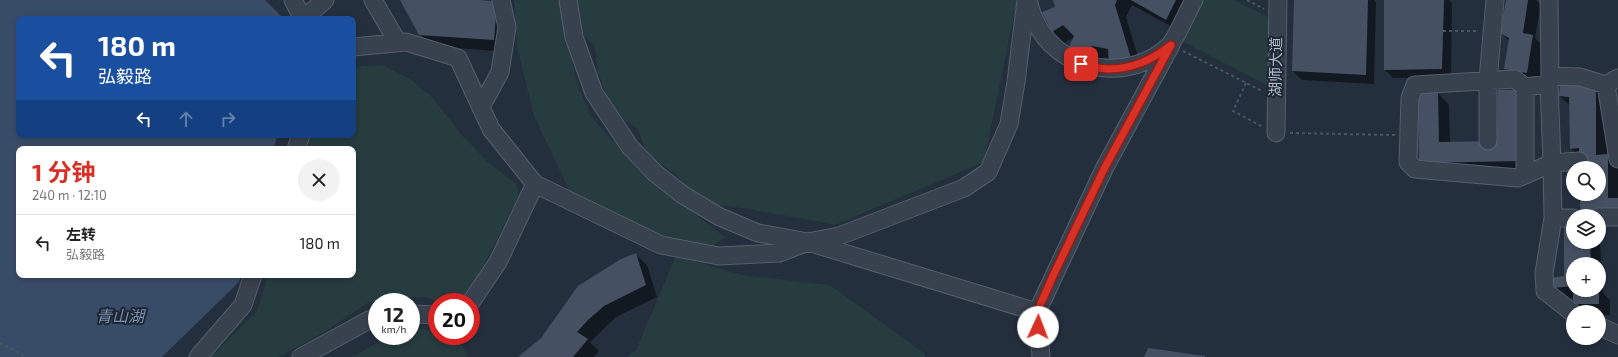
<!DOCTYPE html>
<html lang="zh">
<head>
<meta charset="utf-8">
<style>
	:root { --surface:#fff; --page:#f2f2f2; --text:#222; --muted:#767676; --line:#e0e0e0; --accent:#d93025 }
	body { margin:0; font-family:"Exo 2","Noto Sans SC",sans-serif; background:var(--page); color:var(--text); height:100vh; display:flex; flex-direction:column; font-size:15px; white-space:nowrap }
	* { box-sizing:border-box; margin:0 }
	p { font-size:13px; color:var(--muted) }
	.icon { flex:none; width:22px; height:22px; fill:none; stroke:currentColor; stroke-width:2; stroke-linecap:round; stroke-linejoin:round }
	.map { position:relative; flex:1; overflow:hidden }
	.side { position:absolute; left:16px; top:146px; width:340px; height:132px; display:flex; flex-direction:column; background:var(--surface); border-radius:8px; box-shadow:0 2px 6px #0003 }
	.side>* { flex:none }
	.top-card { position:absolute; left:16px; top:16px; width:340px; height:122px; border-radius:8px; box-shadow:0 2px 6px #0003; background:#1a4fa0; color:#fff; overflow:hidden }
	.buttons { position:absolute; left:1566px; top:161px; display:grid; gap:8px }
	.buttons a { display:grid; place-items:center; width:40px; height:40px; border-radius:50%; background:var(--surface); box-shadow:0 2px 6px #0003; font-size:20px }
	.speed { position:absolute; left:368px; top:293px; display:flex; gap:8px; font-size:20px; font-weight:700; text-align:center }
	.speed>* { display:grid; place-content:center; width:52px; height:52px; border-radius:50%; background:var(--surface); box-shadow:0 2px 6px #0003; line-height:1 }
	.speed small { font-size:10px; font-weight:400 }
	.speed .limit { border:6px solid #d22; background:#fff; color:#111 }
	.pin { position:absolute; display:grid; place-items:center; width:34px; height:34px; color:#fff; margin:-17px; border-radius:8px; box-shadow:0 2px 6px #0006 }
	.me { position:absolute; width:44px; margin:-22px; rotate:2deg; stroke-linejoin:round; filter:drop-shadow(0 0 3px #0008) }
	.turn { display:flex; align-items:center; gap:14px; height:84px; padding:0 16px; font-size:18px }
	.turn .icon { width:52px; height:52px; stroke-width:2.5 }
	.turn b { display:block; font-size:28px; line-height:34px }
	.lanes { display:flex; align-items:center; height:38px; padding:0 16px; background:#0003; justify-content:center; gap:20px; direction:ltr }
	.lanes .off { opacity:.35 }
	.round { display:grid; place-items:center; flex:none; width:42px; height:42px; border-radius:21px; background:var(--page) }
	.summary { display:flex; align-items:center; justify-content:space-between; height:68px; padding:0 16px }
	h1 { font-size:24px; font-weight:700; line-height:30px; color:var(--accent) }
	ul { padding:0; list-style:none }
	li { display:flex; align-items:center; gap:12px; height:56px; padding:0 16px; border-top:1px solid var(--line) }
	li div { flex:1 }
	li b { display:block; font-size:15px }
	li em { font-style:normal }
	.map>svg:first-child { display:block }
	.green { fill:#263c3f }
	.water { fill:#394c67 }
	.shadow { fill:#0007; fill-rule:evenodd }
	.building { fill:#455162 }
	.lines { fill:none; stroke-linecap:round; stroke-linejoin:round }
	.minor-casing { stroke:#565f6c; stroke-width:19 }
	.path { stroke:#44595c; stroke-width:2; stroke-dasharray:3 3; stroke-linecap:butt }
	.minor { stroke:#38414e; stroke-width:17 }
	.route-casing { stroke:#8d1f18; stroke-width:10 }
	.route { stroke:#d93025; stroke-width:7 }
	.labels { text-anchor:middle; stroke-width:4; stroke-linejoin:round; paint-order:stroke }
	.street-label { font-size:15px; fill:#b4bcc9; stroke:#1d2633 }
	.water-label { font-size:16px; font-style:italic; fill:#7c92b1; stroke:#1d2633 }
</style>
</head>
<body>
<div class="map">
<svg width="1618" height="357" viewBox="0 0 1618 357">
	<rect width="100%" height="100%" fill="#242f3e"/>
	<path class="green" d="M514,0H563L568,47L578,85L591,117L639,170L725,237L707,250L690,251L571,194L534,116L517,47Z
		M575,0H1017L984,162L835,225L744,208L710,204L690,191L676,174L648,156L637,128L620,117L606,94L598,72L595,46L578,30Z
		M1202,0H1234L1270,18L1271,87L1181,41Z
		M383,65L410,79L433,98L460,133L487,161L517,185L519,196L469,295L449,302H437L427,297L398,298L368,303L324,332L279,357H211L257,311L268,275H353V149H306L310,135H353V67Z
		M676,256L742,275L830,285L925,354V357H627L636,350Z
		M411,327L437,332V336H457L468,357H351L391,336H411Z"/>
	<path class="water" d="M0,0H265L284,19H19V135H277L274,149H19V275H241L239,282L162,357H0Z"/>
	<path class="shadow" d="M401,0H470L496,3L506,52L432,46L420,34Z
		M1054,0H1194L1178,30L1132,5L1126,17L1142,70L1104,57L1099,69L1080,60L1076,36L1064,43L1053,31L1057,8Z
		M1295,0H1374L1376,2L1374,84L1302,80L1293,71Z
		M1385,0H1449L1452,3L1451,77L1393,78L1385,70Z
		M1508,0H1536L1541,5L1535,38L1544,47L1539,84L1516,80L1505,68L1509,41L1502,33Z
		M1595,88L1607,100V155L1618,166V221L1599,216H1586L1581,211V194H1599V168L1580,158L1571,149L1570,106L1560,96Z
		M1438,93L1449,105L1450,143L1498,142L1532,172L1432,174Z
		M1599,240L1600,242L1603,293L1610,300V315H1599V312H1582L1574,304V298L1565,299L1554,288L1565,276L1573,242H1599ZM1573,264H1599V290H1573Z
		M635,254L647,265L657,297L616,317L590,342L599,351L594,357H520Z"/>
	<path class="building" d="M400,0H480L497,2L494,40L419,35Z
		M1053,0H1117L1115,5L1131,58L1109,64L1108,49L1092,46L1088,58L1068,49L1074,36L1063,25L1052,32L1042,12L1055,7Z
		M1131,0H1176L1166,20Z
		M1294,0H1368L1366,75L1292,71Z
		M1384,0H1444L1442,69L1384,70Z
		M1506,0H1528L1523,33L1533,35L1527,73L1504,69L1509,38L1500,33Z
		M1560,83H1584V87H1596V155L1608,154V198H1618V209L1580,211V194H1599V168H1579V148L1570,149L1569,97L1559,96Z
		M1498,90H1521V161L1419,163L1418,92H1438L1439,142L1497,141Z
		M1573,225V242H1590L1591,264H1573V286L1553,288L1550,278L1564,276V226Z
		M636,253L646,285L604,306L588,320L577,332L588,339L573,357H518L541,338L578,286L621,259Z
		M1573,290H1599V304H1573Z
		M1148,348L1205,356V357H1144Z"/>
	<g class="lines">
		<defs>
			<path id="minor" d="M293,0L303,19L325,0
				M373,0L398,43
				M568,0L574,37L594,93L630,147L655,173L683,195L720,217L758,233L808,242L1037,312
				M1549,0L1550,76
				M1029,2C1030,12 1035,21 1040,30C1067,74 1132,81 1169,46C1176,39 1188,10 1194,0
				M353,47L406,42L458,58L491,129L535,184L661,245L719,256L779,253L808,242L839,236L964,188L988,172L1009,124L1016,82L1026,0
				M1618,78L1606,85L1618,159
				M1525,87V175L1518,178L1415,169L1408,162L1410,98L1415,85L1515,79L1525,87L1549,84
				M481,107L500,72L507,27L501,0
				M1276,133L1278,0
				M1488,141V80L1495,0
				M296,149L301,135
				M1525,175L1552,163L1549,84L1550,76L1580,77L1606,85
				M1599,217H1618
				M1553,218L1552,163L1579,161
				M1573,218H1553L1544,273L1545,291L1573,313
				M471,302L498,262L535,184
				M411,314L437,315
				M1599,326L1618,335
				M198,357L243,305L253,275
				M301,357L369,320L377,318
				M1041,357L1037,312L1104,169L1171,45"/>
		</defs>
		<use href="#minor" class="minor-casing"/>
		<path class="path" d="M1247,0L1264,9
			M1443,31H1478
			M1183,51L1262,91
			M1246,83L1233,111L1263,127
			M1290,133L1395,135
			M0,343L26,357"/>
		<use href="#minor" class="minor"/>
	</g>
	<g class="lines">
		<defs>
			<path id="route" d="M1038,327L1037,312L1053,276L1104,169L1171,45C1152,60 1133,69 1108,69C1100,69 1090,66 1081,64"/>
		</defs>
		<use href="#route" class="route-casing"/>
		<use href="#route" class="route"/>
	</g>
	<g class="labels">
		<g class="street-label">
			<text transform="translate(1276 67) rotate(-89)" y="5">湖师大道</text>
		</g>
		<g class="water-label">
			<text x="120" y="322">青山湖</text>
		</g>
	</g>
</svg>
<div class="buttons">
<a><svg class="icon" aria-label="search" viewBox="0 0 24 24"><circle cx="10" cy="10" r="6"/><path d="M15 15l6 6"/></svg></a>
<a><svg class="icon" aria-label="layers" viewBox="0 0 24 24"><path d="M12 4l9 5-9 5-9-5zM3 14l9 5 9-5"/></svg></a>
<a>+</a>
<a>−</a>
</div>
<div class="speed"><div>12<small>km/h</small></div><div class="limit">20</div></div>
<div class="pin" style="left:1081px;top:64px;background:#d93025"><svg class="icon" aria-label="arrive" viewBox="0 0 24 24"><path d="M6 21V4h12l-3 4 3 4H6"/></svg></div>
<svg class="me" style="left:1038px;top:327px" viewBox="-20 -20 40 40"><circle r="19" fill="#fff"/><path d="M0-13L10 11 0 6-10 11z" fill="#d93025"/></svg>
<div class="top-card">
<div class="turn"><svg class="icon" aria-label="left" viewBox="0 0 24 24"><path d="M17 20v-9H6M10 6l-5 5 5 5"/></svg><div><b>180 m</b>弘毅路</div></div>
<div class="lanes"><svg class="icon" aria-label="left" viewBox="0 0 24 24"><path d="M17 20v-9H6M10 6l-5 5 5 5"/></svg><svg class="icon off" aria-label="ahead" viewBox="0 0 24 24"><path d="M12 20V5M6 11l6-6 6 6"/></svg><svg class="icon off" aria-label="right" viewBox="0 0 24 24"><path d="M7 20v-9h11M14 6l5 5-5 5"/></svg></div>
</div>
<section class="side">
<div class="summary"><div><h1>1 分钟</h1><p>240 m · 12:10</p></div><a class="round"><svg class="icon" aria-label="close" viewBox="0 0 24 24"><path d="M6 6l12 12M18 6L6 18"/></svg></a></div>
<ul>
<li><svg class="icon" aria-label="left" viewBox="0 0 24 24"><path d="M17 20v-9H6M10 6l-5 5 5 5"/></svg><div><b>左转</b><p>弘毅路</p></div><em>180 m</em></li>
</ul>
</section>
</div>
</body>
</html>
